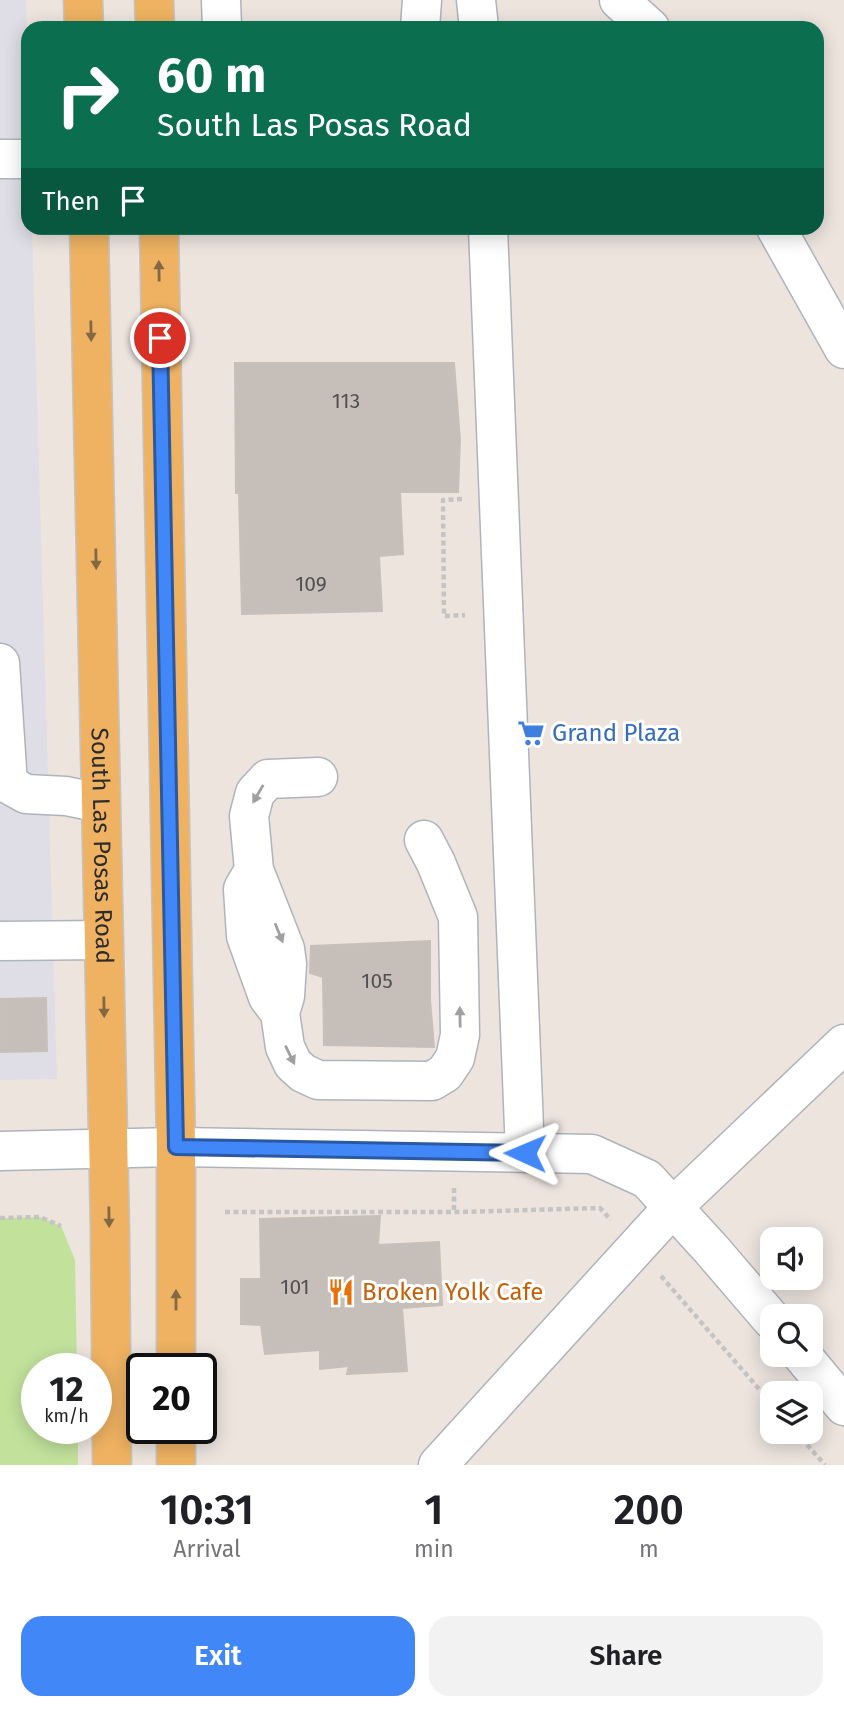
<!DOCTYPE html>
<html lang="en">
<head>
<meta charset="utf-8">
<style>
	:root { --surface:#fff; --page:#f2f2f2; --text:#202124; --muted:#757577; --accent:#4187f7 }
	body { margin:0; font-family:"Fira Sans",sans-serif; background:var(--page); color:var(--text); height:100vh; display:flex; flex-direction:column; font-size:26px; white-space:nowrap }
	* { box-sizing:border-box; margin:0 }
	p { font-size:23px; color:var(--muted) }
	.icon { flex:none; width:38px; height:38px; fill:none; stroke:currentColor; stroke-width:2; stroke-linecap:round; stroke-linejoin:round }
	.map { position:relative; height:1465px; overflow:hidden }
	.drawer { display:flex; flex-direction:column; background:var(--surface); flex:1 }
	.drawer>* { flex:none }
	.banner { position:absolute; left:21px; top:21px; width:803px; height:214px; border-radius:21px; box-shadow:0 4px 18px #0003; background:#0b6e4f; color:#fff; overflow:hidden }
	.controls { position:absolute; left:760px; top:1227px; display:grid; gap:14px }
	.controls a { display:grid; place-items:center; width:63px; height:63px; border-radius:14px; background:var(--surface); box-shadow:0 4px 18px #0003; font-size:35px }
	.speed { position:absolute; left:21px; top:1353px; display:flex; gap:14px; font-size:35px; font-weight:700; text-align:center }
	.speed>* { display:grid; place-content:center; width:91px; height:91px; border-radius:50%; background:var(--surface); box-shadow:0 4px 18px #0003; line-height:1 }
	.speed small { font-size:18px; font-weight:400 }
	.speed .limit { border:4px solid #111; border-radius:10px; background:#fff; color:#111 }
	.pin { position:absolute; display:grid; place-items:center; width:60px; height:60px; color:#fff; margin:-30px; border:4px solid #fff; border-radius:50%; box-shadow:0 2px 7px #0007 }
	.me { position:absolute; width:77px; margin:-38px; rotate:271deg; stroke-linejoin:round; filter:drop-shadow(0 0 5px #0008) }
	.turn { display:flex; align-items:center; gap:24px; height:147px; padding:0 21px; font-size:32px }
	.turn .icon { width:91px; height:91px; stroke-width:2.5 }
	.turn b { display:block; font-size:49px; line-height:60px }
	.then { display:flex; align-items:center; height:66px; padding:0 21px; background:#0003; gap:14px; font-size:26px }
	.eta { display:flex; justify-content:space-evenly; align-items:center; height:119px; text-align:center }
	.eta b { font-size:42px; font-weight:600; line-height:49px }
	.button { display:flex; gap:14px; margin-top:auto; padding:14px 21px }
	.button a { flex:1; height:80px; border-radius:21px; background:var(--accent); color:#fff; font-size:28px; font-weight:600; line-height:80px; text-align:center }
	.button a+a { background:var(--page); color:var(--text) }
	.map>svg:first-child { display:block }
	.industrial { fill:#dfdee6 }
	.green { fill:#c2e29c }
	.building { fill:#c6bfb9; stroke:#c8bfb8; stroke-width:2 }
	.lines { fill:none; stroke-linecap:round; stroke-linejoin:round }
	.minor-casing { stroke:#aeb4bc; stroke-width:41 }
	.major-casing { stroke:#c4c4c4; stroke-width:41 }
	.path { stroke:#c4c4c4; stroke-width:4.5; stroke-dasharray:5 3.5; stroke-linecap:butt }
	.minor { stroke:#fff; stroke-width:38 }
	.major { stroke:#eeb262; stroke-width:38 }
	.oneway { fill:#836844 }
	.oneway2 { fill:#a0a0a0 }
	.route-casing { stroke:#2a58a1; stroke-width:18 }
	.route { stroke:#4187f7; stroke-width:12 }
	.labels { text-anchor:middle; stroke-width:6; stroke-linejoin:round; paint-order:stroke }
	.number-label { font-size:21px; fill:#52514f }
	.shop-label { font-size:24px; fill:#366cbe; stroke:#fff; text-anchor:start }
	.street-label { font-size:24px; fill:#2c2c2c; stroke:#fff }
	.food-label { font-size:24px; fill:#c56008; stroke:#fff; text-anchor:start }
</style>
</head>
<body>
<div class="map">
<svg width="844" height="1465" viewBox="0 0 844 1465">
	<rect width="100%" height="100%" fill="#ede4de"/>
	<path class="industrial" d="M0,0H26L28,73V228H32L57,1079L0,1080Z"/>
	<path class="green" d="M40,1217L61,1226L75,1260L77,1368H37V1428H78V1465H0V1218Z"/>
	<path class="building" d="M235,363H454L460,440L458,492H400L403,554L379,556L382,611L242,614L239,493H236Z
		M430,941V1000L434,1047L324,1045L323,977L310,973L311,946Z
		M46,998L47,1051L0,1052V999Z
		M380,1216L378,1245L439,1242L442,1305L402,1308L407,1371L347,1374L349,1366L320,1369V1350L265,1354L261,1325L241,1324V1279H261L260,1219Z"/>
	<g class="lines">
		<defs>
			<path id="minor" d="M221,0L222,28
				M476,0L479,28
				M619,0L650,28
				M420,28L422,0
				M0,159H28
				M488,228L525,1153
				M776,228L844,349
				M0,663L8,784L26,794L66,796L100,803
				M318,777L268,779L255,793L249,816L254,870L243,889L246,936L268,997L280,1013L285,1047L293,1064L303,1073L318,1080L432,1081L445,1073L455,1058L460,1035L458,917L436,863L424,840
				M254,870L285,949L287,964L285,996L280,1013
				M0,941L103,940
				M0,1151L176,1147L592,1154L647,1179L711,1249L772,1320
				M801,1354L844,1406
				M438,1465L673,1207L844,1044"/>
			<g id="major">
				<path d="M83,0L84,28"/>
				<path d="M154,0L155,28"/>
				<path id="s1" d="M89,228L110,1230L112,1465"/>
				<path d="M159,228L176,1147V1368"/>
				<path d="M176,1428V1465"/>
			</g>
		</defs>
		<use href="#minor" class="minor-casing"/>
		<use href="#major" class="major-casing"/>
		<path class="path" d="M462,499L443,500L444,616L465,615
			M454,1188V1212
			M225,1212H461L600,1208L611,1220
			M0,1218L40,1217L61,1226
			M661,1276L772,1404
			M796,1432L825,1465"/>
		<use href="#minor" class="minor"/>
		<use href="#major" class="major"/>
	</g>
	<defs><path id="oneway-solid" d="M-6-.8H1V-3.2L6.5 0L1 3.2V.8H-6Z" transform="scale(1.75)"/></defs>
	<g class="oneway">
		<use href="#oneway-solid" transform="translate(159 271) rotate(-91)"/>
		<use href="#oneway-solid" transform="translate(91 331) rotate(89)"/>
		<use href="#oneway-solid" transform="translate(96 559) rotate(89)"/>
		<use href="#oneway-solid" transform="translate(104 1007) rotate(89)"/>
		<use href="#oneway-solid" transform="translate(109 1217) rotate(89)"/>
		<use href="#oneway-solid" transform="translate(176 1300) rotate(-90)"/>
	</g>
	<g class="oneway2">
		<use href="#oneway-solid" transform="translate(258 794) rotate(120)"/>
		<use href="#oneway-solid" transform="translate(279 933) rotate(68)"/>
		<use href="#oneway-solid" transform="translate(460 1017) rotate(-91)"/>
		<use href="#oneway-solid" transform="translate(290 1055) rotate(64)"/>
	</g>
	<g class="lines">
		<defs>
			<path id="route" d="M160,338L176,1147L525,1153"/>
		</defs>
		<use href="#route" class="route-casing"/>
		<use href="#route" class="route"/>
	</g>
	<defs>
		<symbol id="supermarket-bare" viewBox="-9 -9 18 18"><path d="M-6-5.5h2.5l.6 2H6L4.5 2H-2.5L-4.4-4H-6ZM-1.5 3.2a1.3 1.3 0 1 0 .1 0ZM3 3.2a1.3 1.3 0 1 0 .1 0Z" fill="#3f7fe0" stroke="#fff" stroke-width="2.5" paint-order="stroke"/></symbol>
		<symbol id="restaurant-bare" viewBox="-9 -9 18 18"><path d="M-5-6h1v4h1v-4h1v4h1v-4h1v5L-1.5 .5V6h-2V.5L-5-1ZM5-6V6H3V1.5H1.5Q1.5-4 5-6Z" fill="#e8710a" stroke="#fff" stroke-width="2.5" paint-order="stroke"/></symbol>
	</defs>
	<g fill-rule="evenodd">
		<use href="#supermarket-bare" x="512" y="714" width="38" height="38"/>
		<use href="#restaurant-bare" x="322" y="1273" width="38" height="38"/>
	</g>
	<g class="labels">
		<g class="number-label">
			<text x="346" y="408">113</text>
			<text x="311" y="591">109</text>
			<text x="377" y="988">105</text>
			<text x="295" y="1294">101</text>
		</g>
		<g class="shop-label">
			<text x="552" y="741">Grand Plaza</text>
		</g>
		<g class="street-label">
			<text dy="8" stroke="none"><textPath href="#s1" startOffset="618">South Las Posas Road</textPath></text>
		</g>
		<g class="food-label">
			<text x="362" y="1300">Broken Yolk Cafe</text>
		</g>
	</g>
</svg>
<div class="controls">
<a><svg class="icon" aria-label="sound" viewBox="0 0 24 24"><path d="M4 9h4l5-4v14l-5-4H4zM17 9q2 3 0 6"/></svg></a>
<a><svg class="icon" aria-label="search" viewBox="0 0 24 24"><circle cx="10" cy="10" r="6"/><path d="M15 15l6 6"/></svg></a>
<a><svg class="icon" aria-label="layers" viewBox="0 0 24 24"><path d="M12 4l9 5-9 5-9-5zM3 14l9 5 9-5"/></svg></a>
</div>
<div class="speed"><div>12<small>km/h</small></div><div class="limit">20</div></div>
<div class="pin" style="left:160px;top:338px;background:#d93025"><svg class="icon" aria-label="arrive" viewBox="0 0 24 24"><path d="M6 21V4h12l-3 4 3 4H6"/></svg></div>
<svg class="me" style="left:525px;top:1153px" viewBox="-20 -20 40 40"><path d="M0-17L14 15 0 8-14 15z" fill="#4187f7" stroke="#fff" stroke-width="4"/></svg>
<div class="banner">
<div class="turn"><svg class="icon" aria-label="right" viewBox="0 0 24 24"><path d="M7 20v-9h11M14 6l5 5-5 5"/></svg><div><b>60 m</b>South Las Posas Road</div></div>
<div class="then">Then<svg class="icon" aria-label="arrive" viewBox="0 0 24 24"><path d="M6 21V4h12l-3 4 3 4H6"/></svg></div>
</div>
</div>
<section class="drawer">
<div class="eta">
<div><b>10:31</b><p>Arrival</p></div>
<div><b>1</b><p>min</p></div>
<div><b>200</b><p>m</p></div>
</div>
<div class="button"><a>Exit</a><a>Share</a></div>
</section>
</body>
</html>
